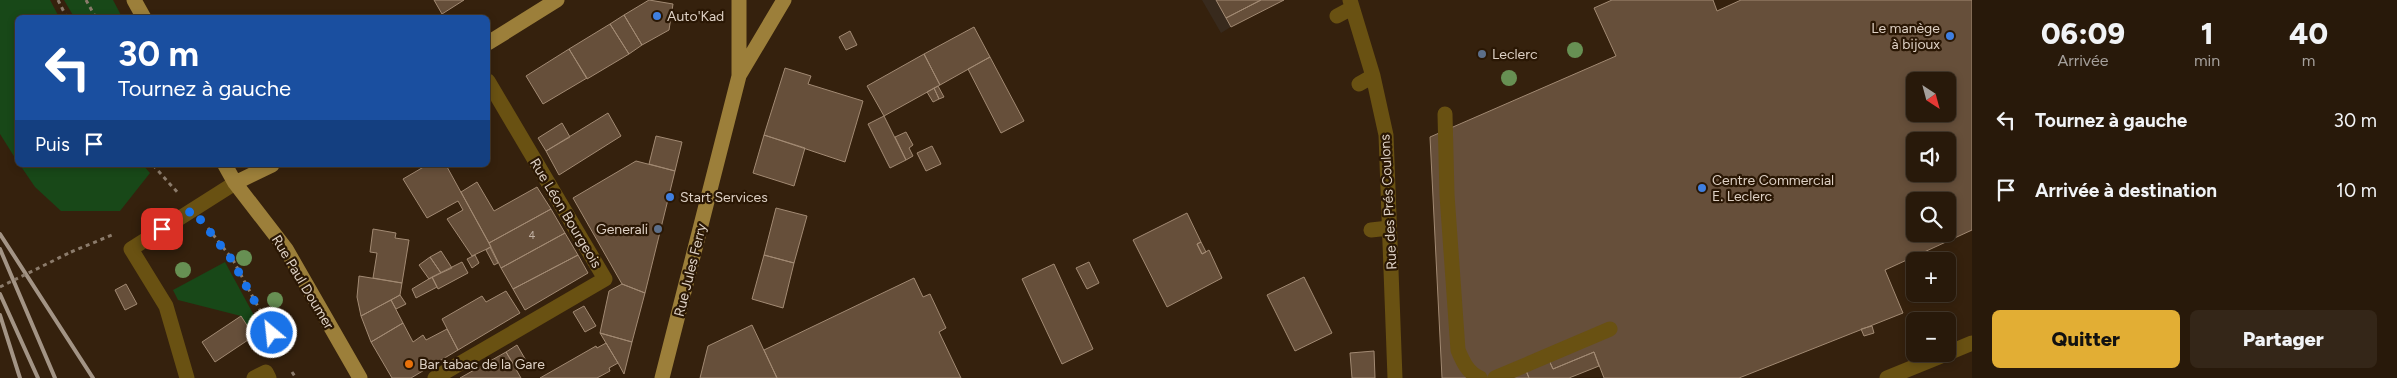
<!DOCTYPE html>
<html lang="fr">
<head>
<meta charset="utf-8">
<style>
	:root { --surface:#28190a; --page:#342618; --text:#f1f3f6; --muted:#a5a09c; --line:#44382b; --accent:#e2ae34 }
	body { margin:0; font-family:Figtree,sans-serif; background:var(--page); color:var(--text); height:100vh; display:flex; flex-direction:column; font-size:19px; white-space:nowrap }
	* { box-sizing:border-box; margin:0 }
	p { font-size:16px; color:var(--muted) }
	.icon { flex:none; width:28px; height:28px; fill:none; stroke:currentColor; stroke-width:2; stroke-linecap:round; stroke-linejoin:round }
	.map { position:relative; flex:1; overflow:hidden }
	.sheet { display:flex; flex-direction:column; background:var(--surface); width:425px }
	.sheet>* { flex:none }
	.top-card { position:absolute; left:15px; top:15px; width:475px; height:152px; border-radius:8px; box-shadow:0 2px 8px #0003,0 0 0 1px var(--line); background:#1a4fa0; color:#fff; overflow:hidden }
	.needle { width:32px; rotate:144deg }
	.fabs { position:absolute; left:1906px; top:72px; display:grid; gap:10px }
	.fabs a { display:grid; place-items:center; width:50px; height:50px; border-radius:8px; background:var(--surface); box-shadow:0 2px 8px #0003,0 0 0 1px var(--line); font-size:25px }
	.pin { position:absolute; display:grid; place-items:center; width:42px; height:42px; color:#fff; margin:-21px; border-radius:10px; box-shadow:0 2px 8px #0006 }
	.me { position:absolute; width:55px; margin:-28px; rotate:332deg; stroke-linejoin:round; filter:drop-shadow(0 0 4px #0008) }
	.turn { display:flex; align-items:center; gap:18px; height:105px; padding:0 20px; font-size:22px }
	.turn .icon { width:65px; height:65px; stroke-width:2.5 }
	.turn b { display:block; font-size:35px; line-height:42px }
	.then { display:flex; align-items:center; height:48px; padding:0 20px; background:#0003; gap:10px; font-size:19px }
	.eta { display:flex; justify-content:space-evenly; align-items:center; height:85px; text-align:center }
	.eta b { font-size:30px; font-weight:800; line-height:35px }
	.cta { display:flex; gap:10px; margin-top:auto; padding:10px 20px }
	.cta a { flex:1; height:58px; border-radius:8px; background:var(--accent); color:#111; font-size:20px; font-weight:800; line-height:58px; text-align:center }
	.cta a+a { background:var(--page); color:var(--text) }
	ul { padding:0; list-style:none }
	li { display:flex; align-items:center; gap:15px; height:70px; padding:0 20px }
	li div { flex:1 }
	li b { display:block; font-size:19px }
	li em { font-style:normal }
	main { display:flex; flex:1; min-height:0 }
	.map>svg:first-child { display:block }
	.commercial { fill:#382a1d }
	.green { fill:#184818 }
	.building { fill:#664f3a; stroke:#a28a73; fill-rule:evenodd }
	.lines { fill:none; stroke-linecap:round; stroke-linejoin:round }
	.path { stroke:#8b7b6b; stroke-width:3; stroke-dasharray:4 4; stroke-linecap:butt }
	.minor { stroke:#695112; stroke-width:15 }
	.major { stroke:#9c7f3a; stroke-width:15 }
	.rail { stroke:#a39485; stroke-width:4 }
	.path-bridge { stroke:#8b7b6b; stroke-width:3; stroke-dasharray:4 4; stroke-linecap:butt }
	.tree { fill:#679053 }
	.route { stroke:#1a73e8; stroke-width:9; stroke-dasharray:0 16.2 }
	.shop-dot { fill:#3f7fe0; stroke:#2a1704; stroke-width:2 }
	.service-dot { fill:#5c6f8a; stroke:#2a1704; stroke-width:2 }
	.food-dot { fill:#e8710a; stroke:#2a1704; stroke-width:2 }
	.labels { text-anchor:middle; stroke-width:4.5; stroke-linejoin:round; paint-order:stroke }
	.number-label { font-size:11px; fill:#c0b0a2 }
	.poi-label { font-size:14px; fill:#ded1c5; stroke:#2a1704; text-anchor:start }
	.street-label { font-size:14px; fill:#ded1c5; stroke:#2a1704 }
</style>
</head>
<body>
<main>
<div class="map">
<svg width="1972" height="378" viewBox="0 0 1972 378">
	<rect width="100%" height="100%" fill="#35210d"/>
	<path class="commercial" d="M1202,0H1275L1221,33Z"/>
	<path class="green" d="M0,0H50L59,17L18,18L17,161L0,134Z
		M64,0H113L122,17H74Z
		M20,165H143L150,173L120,211H61L35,187Z
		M225,262L263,332L254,337L241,316L178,300L173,290Z"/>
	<path class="building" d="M434,0H464L442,14Z
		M649,0L673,4L669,30L642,45L624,15Z
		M1216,0H1261L1226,18Z
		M1261,0H1284L1231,27L1226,18Z
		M1612,0H1713L1717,11L1741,0H1972V230L1885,270L1903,313L1739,378H1604L1594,352L1553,369L1548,358L1525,368L1529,378H1442L1430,137L1616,56L1594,8ZM1915,81H1948V114H1915ZM1915,141H1948V174H1915ZM1915,201H1948V234H1915Z
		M624,15L642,45L629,54L610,24Z
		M610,24L629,54L587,79L569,49Z
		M974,27L990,57L940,85L924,54Z
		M850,31L857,45L846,50L839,37Z
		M569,49L587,78L543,104L526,76Z
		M924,54L940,85L884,116L867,86Z
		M990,57L1024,121L1001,133L968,69Z
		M785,68L811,76L808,84L863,101L845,162L764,135Z
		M938,86L944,97L939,99L934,88Z
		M934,88L939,99L933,102L927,92Z
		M608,113L621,136L559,175L546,151Z
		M884,116L906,160L890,168L868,124Z
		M562,123L570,137L546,151L538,138Z
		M906,132L913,145L909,148L913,156L906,160L895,137Z
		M764,135L805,148L794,186L753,173Z
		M656,136L682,142L675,171L649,164Z
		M932,146L941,164L926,171L917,153Z
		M636,161L675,171L645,293L622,284L573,198Z
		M427,165H446L491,247L472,256L447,219L463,210L458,201L427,218L403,179Z
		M477,182L494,211L537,187L551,209L489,243L461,192Z
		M776,208L807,216L794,263L764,255Z
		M551,209L565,233L501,268L489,243Z
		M1187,213L1201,242L1197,244L1202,254L1209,250L1222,278L1167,307L1133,240Z
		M373,229L396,233L395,238L409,240L402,283L373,278L377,253L370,252Z
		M565,233L578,255L513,289L501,268Z
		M1201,242L1206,252L1202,254L1197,244Z
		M490,247L498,263L494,265L486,250Z
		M441,251L452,268L441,273L430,257Z
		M475,255L479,263L472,268L467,259Z
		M578,255L588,273L525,310L513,289Z
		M764,255L794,263L783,308L752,299Z
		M430,257L441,273L429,279L419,265Z
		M462,262L468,273L438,289L432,277Z
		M1089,262L1099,283L1087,289L1076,268Z
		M1054,264L1093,349L1062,364L1022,279Z
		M359,276L402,283L400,295L361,316L357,297Z
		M432,277L437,287L416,298L412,289Z
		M1304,277L1332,333L1295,351L1267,295Z
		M914,278L923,297L930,294L946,328L939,332L961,378H777L764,350Z
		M126,284L137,304L125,310L115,290Z
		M622,284L645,293L632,342L600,333L609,291Z
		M506,291L520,313L458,350L442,319L482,296L486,302Z
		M400,295L406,304L396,309L391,300Z
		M391,300L403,323L371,342L361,316Z
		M584,306L596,326L585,332L573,312Z
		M241,316L254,336L215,362L202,342Z
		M403,323L413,342L423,335L426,340L447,329L458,350L411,378H392L371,342Z
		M752,325L777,378H700L708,346Z
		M1872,326L1874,333L1864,336L1861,329Z
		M600,333L632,342L624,374L618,363Z
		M606,343L618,363L609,368L610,371L597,378H540L596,346L597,348Z
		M517,345L528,364L517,370L506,352Z
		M1374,351L1375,378H1352L1350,353Z
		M506,352L521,378H460Z
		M1594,352L1599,366L1569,378H1529L1525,368L1548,358L1553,369Z"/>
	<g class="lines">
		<path class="path" d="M58,0L67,18
			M86,0L96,18
			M153,165L178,193
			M208,228L233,260L285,357
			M71,252L112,235
			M292,372L296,378"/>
		<path class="minor" d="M1350,0L1373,76L1386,135L1395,378
			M1337,16L1352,8
			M1359,84L1373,76
			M1445,114L1447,195L1458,350C1463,362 1468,373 1480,378
			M1371,230L1389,228
			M1948,353L1972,343
			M187,378L166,306L131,249L235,183
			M254,378L266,372L269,378
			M435,378L605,279L488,81
			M1495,378L1610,329
			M1887,378L1946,354"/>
		<path class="major" d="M134,0L144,18
			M488,43L557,0
			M740,74L784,0
			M225,165L235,183L286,249L360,378
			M235,183L272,165
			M662,378L739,76V0"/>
		<path class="rail" d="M0,234L93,378
			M0,249L55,378
			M0,294L38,378
			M0,315L20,378"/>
		<path class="path-bridge" d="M0,287L71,252"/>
	</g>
	<g class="tree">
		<circle cx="1575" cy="50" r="8"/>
		<circle cx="1509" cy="78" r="8"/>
		<circle cx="244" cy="258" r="8"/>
		<circle cx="183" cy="270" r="8"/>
		<circle cx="275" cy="300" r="8"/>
	</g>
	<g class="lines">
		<path class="route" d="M162,229L193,210L232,260L272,333"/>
	</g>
	<g class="shop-dot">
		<circle cx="657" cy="16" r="5"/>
		<circle cx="1950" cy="36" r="5"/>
		<circle cx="1702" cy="188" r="5"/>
		<circle cx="670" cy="197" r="5"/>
	</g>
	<g class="service-dot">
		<circle cx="1482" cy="54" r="5"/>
		<circle cx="658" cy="229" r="5"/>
	</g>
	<circle class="food-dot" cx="409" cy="364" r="5"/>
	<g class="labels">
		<g class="number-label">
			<text x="532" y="239">4</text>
		</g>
		<g class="poi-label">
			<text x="667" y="21">Auto'Kad</text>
			<text x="1940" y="33" text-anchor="end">Le manège<tspan x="1940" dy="16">à bijoux</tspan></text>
			<text x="1492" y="59">Leclerc</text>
			<text x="1712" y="185">Centre Commercial<tspan x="1712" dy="16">E. Leclerc</tspan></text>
			<text x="680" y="202">Start Services</text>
			<text x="648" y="234" text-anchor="end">Generali</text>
			<text x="419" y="369">Bar tabac de la Gare</text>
		</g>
		<g class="street-label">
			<text transform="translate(1388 202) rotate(-93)" y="5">Rue des Prés Coulons</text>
			<text transform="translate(566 213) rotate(59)" y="5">Rue Léon Bourgeois</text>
			<text transform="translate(690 270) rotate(-76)" y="5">Rue Jules Ferry</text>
			<text transform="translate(303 282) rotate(59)" y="5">Rue Paul Doumer</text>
		</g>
	</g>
</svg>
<div class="fabs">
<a><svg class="needle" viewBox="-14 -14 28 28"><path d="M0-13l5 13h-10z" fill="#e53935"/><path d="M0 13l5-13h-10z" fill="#a5a09c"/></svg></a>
<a><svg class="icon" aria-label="sound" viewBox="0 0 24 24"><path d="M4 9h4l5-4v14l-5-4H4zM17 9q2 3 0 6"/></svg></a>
<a><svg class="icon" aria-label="search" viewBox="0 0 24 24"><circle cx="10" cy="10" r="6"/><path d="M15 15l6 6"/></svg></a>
<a>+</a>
<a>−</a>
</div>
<div class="pin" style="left:162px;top:229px;background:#d93025"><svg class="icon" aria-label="arrive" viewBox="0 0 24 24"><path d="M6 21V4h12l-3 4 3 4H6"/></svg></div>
<svg class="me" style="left:272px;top:333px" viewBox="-20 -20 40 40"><circle r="17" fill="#1a73e8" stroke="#fff" stroke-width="3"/><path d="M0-11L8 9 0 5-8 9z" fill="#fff"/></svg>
<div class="top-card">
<div class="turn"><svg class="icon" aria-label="left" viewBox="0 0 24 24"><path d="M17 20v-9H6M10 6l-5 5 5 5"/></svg><div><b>30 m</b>Tournez à gauche</div></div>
<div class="then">Puis<svg class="icon" aria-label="arrive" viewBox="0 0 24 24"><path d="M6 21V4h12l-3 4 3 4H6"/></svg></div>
</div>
</div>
<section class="sheet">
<div class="eta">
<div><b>06:09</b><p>Arrivée</p></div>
<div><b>1</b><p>min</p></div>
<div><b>40</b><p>m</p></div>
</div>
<ul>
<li><svg class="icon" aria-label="left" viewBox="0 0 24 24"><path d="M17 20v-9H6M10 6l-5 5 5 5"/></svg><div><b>Tournez à gauche</b></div><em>30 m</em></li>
<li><svg class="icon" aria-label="arrive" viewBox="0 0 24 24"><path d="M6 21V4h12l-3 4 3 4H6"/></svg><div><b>Arrivée à destination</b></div><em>10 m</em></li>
</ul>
<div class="cta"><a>Quitter</a><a>Partager</a></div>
</section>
</main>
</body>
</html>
